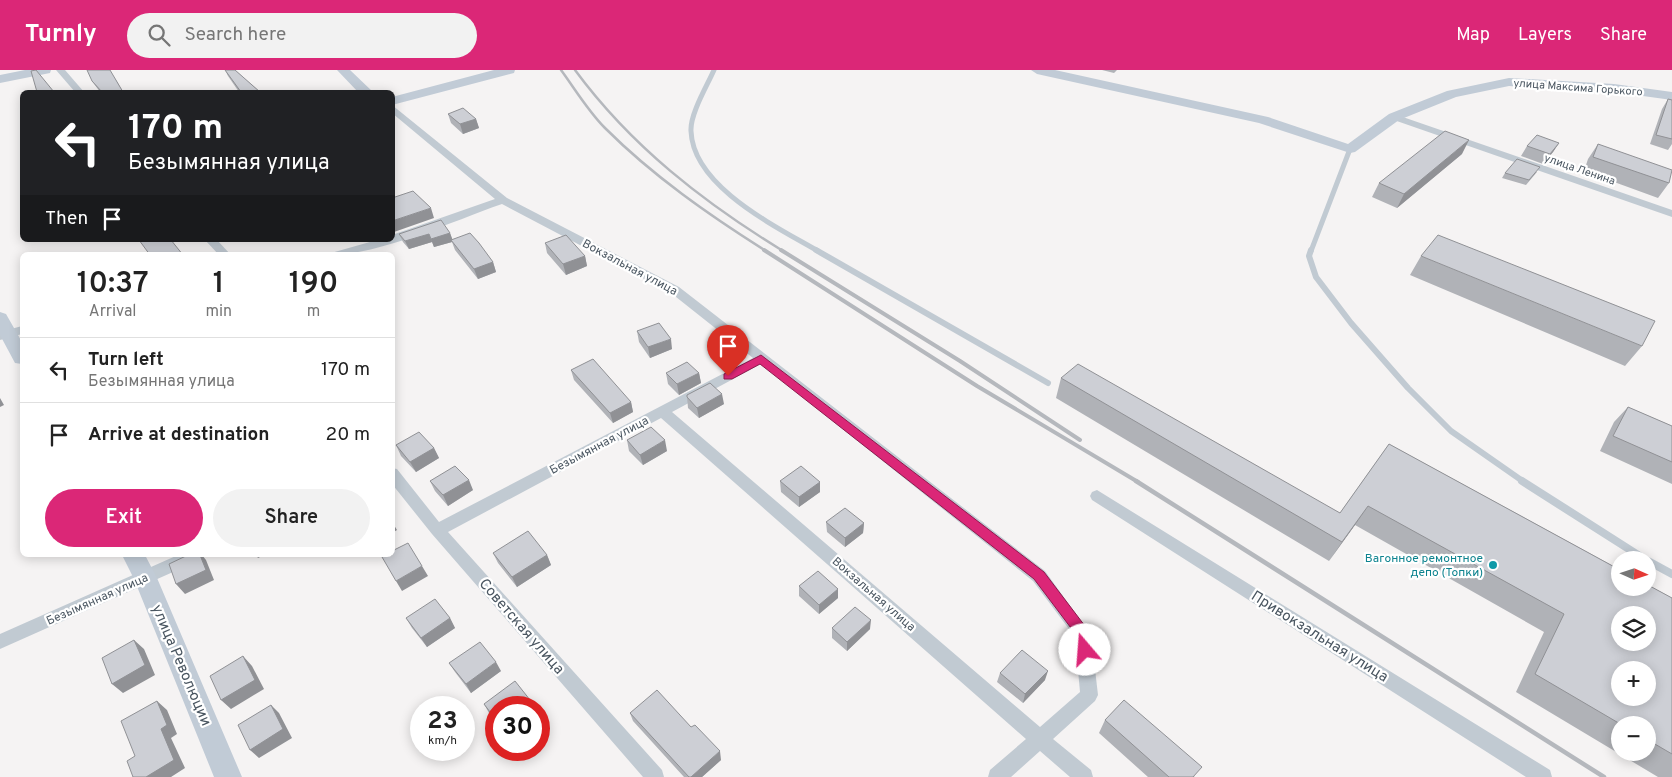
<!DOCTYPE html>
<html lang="en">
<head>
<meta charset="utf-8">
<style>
	:root { --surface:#fff; --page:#f2f2f2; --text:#222; --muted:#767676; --line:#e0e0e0; --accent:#db2777 }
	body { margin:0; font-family:Overpass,sans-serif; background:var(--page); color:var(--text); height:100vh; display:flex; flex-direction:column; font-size:19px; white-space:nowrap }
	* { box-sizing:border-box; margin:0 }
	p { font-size:16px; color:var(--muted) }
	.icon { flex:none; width:28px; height:28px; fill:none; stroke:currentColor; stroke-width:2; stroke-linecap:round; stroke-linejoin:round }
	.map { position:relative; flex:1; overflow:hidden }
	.drawer { position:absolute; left:20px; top:182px; width:375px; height:305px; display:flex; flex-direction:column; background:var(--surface); border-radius:8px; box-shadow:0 2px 12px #0003 }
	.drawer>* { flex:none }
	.top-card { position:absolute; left:20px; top:20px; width:375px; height:152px; border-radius:8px; box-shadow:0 2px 12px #0003; background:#202124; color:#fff; overflow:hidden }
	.needle { width:32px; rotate:93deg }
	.controls { position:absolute; left:1611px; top:481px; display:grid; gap:10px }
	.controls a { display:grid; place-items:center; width:45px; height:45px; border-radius:50%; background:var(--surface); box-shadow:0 2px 12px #0003; font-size:25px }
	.speed { position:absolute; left:410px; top:626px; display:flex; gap:10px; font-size:25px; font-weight:700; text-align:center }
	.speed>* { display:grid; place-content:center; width:65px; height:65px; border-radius:50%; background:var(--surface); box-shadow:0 2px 12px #0003; line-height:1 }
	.speed small { font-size:12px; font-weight:400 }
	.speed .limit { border:8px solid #d22; background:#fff; color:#111 }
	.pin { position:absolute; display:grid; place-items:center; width:42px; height:42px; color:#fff; margin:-51px -21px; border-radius:50% 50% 50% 0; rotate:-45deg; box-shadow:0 0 5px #0007 }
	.pin .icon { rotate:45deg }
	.me { position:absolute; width:55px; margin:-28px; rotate:342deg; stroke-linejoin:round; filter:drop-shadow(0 0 4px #0008) }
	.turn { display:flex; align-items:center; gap:18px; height:105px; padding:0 25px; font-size:22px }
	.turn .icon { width:65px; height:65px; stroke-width:2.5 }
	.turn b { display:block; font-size:35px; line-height:42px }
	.then { display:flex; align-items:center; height:48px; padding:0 25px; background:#0003; gap:10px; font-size:19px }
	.eta { display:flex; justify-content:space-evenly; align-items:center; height:85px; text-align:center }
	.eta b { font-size:30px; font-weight:600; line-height:35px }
	.cta { display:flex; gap:10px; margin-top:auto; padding:10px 25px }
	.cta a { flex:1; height:58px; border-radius:30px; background:var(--accent); color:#fff; font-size:20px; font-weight:600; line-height:58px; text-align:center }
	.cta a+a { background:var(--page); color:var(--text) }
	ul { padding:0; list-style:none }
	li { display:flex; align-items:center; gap:15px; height:65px; padding:0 25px; border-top:1px solid var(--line) }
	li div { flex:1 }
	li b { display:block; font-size:19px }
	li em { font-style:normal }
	header { display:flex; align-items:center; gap:30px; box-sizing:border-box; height:70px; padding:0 25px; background:var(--accent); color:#fff }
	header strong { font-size:24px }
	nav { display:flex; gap:28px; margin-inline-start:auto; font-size:18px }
	.search { width:350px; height:45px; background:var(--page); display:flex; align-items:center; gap:12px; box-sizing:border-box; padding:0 18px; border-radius:28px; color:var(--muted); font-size:19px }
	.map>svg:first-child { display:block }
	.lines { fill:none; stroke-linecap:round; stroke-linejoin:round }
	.lane-far2 { stroke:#c1cad2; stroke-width:5 }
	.lane-far1 { stroke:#c1cad2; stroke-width:6 }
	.lane { stroke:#c1cad2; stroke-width:8 }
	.street { fill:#c1cad2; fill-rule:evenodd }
	.secondary { fill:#c1cbd6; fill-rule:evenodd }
	.rail-far2 { stroke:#b5b8bd; stroke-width:2.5 }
	.rail-far1 { stroke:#b5b8bd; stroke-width:4 }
	.rail { stroke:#b5b8bd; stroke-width:4.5 }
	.wall { fill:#b0b2b7; fill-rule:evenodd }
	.shaded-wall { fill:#909195 }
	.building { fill:#cdcfd5; stroke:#909195; fill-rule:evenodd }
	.route { fill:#db2777; stroke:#8e194d }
	.culture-dot { fill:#0f9aa8; stroke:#fff; stroke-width:2 }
	.labels { text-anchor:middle; stroke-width:4.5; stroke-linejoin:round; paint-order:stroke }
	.far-street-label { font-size:11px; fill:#4a5661; stroke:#fff }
	.street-label { font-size:12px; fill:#4a5661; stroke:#fff }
	.culture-label { font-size:12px; fill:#0d838f; stroke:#fff; text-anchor:end }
	.near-street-label { font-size:15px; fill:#4a5661; stroke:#fff }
</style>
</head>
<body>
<header>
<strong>Turnly</strong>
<div class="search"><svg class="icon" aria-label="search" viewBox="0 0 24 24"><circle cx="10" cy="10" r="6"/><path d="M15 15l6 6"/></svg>Search here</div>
<nav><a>Map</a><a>Layers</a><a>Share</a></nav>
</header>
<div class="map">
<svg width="1672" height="707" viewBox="0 0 1672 707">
	<rect width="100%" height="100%" fill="#f5f3f3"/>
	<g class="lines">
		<path class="lane-far2" d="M714,0C707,16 690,44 691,61C693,117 777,157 818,181
			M1311,181L1350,79"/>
		<path class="lane-far1" d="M816,180L1048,313
			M1311,180L1309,186L1316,207L1351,253L1408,318L1451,361L1524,412"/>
		<path class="lane" d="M1522,411L1646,490
			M1648,491L1672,504"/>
		<path class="street" d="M56,0H65L84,22H75Z
			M392,35L507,128L679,217L1045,501L1091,565L1098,625L1095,631L1053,669L1091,700L1093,707H1070L1040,681L1011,707H988L990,700L1026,669L661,348L448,462L662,700L664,707H643L432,464L392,414V398L397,399L439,452L753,288L671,223L502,134C453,151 380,185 329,185L331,183L377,170H392V165L495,129L392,43ZM761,294L1033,511L1075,567L1080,622L1040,657L672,342Z
			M1391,45H1397L1672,140V147L1391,49Z
			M205,170H217L231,185H219Z
			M22,256V264L0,270V262Z
			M1097,420L1550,700L1552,707H1526L1092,430L1090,426L1092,422Z
			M178,485H202L200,490L0,579V564Z"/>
		<path class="secondary" d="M25,0H51L50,3L0,13V5Z
			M337,0H350L373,22H358Z
			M494,0H515L514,3L392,35V27Z
			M1031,0H1055L1268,47L1348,74L1389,44L1447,21L1509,8L1614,14L1672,22V30L1614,22L1509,16L1456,27L1399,50L1355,82L1350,83L1259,53L1037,4Z
			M0,242L6,244L22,272V294L15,293L0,265Z
			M122,485H145L157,508L242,707H214L134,509Z"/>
		<path class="rail-far2" d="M561,0C575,19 588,41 605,58C653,106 709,145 766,181
			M575,0C631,76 703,132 783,181"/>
		<path class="rail-far1" d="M764,180L977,316L1138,412
			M781,180L960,291L1080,370"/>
		<path class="rail" d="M1136,411L1604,707"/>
	</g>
	<path class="wall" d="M225,0H235L260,22H239L228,6Z
		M1102,0H1117L1114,3Z
		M116,10L123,22H100L92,11Z
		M1668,29L1672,30V74L1668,80L1650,74L1662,39Z
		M448,44L476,49L479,58L463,64L451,53Z
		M1559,73L1553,82L1543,94L1521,86L1527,76Z
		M1598,74L1669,113L1658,128L1584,101L1588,89Z
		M1462,84L1397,138L1372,127L1379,113Z
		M1537,102L1526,115L1502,108L1505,103Z
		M450,163L452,169L493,192L496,202L478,209L455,180L452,172L434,177L432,172L409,179L403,172L399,164Z
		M545,173L585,186L587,196L566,205L547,183Z
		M1421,186L1642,276L1625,296L1410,205Z
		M637,261L672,279L650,288L639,272Z
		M571,300L631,332L633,342L613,353L574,310Z
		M666,303H699L701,313L679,325L668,314Z
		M1061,308L1340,443L1389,374L1672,528V707H1658L1516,622L1544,562L1355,455L1329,491L1056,328ZM1620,655H1648V682H1620Z
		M687,327L724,334L699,348L688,338Z
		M1628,337L1672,356V414L1600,381L1614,352Z
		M627,370L667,381L643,395L629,381Z
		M396,375L434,378L439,388L416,402L401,386Z
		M430,411L473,420L448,436L435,421Z
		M780,411L820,412V422L799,437L781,422Z
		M826,452L864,453L863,463L845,477L827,462Z
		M493,483L547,485L551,495L517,517L498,493Z
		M799,516L838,519V528L819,544L799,526Z
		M406,548H450L455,558L427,577L412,558Z
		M832,558L870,559L847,581L832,568Z
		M449,593L501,601L471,623L455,602Z
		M1000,603L1045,610L1023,633L997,612Z
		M484,634L534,635L536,638H496V652L489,643Z
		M630,643L721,690L702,707H684L633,651Z
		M1105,650L1195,707H1148L1099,663Z"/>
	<path class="shaded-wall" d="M476,49L479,58L463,64L460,54Z
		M1469,70L1462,84L1397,138L1404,124Z
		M1559,73L1553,82L1543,94L1550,84Z
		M431,138L434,148L394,162L392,159V151Z
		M450,163L453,171L451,170L452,172L434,177L431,169Z
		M429,164L432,172L409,179L405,171Z
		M585,186L587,196L566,205L563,194Z
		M493,192L496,202L478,209L474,199Z
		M671,269L672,279L650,288L648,277Z
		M699,303L701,313L679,325L677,314Z
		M722,324L724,334L699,348L697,338Z
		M0,328L4,335L0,337Z
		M631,332L633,342L613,353L610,343Z
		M665,370L667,381L643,395L640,385Z
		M434,378L439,388L416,402L410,392Z
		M469,410L473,420L448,436L443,425Z
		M820,412V422L799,437V427Z
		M1368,436L1355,455L1329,491L1342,472Z
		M392,452L397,460L392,463Z
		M864,453L863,463L845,477V468Z
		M200,485H202L206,490L214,510L185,524L176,514Z
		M256,485H264L258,488Z
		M547,485L551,495L517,517L512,507Z
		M422,496L428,506L402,521L396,511Z
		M838,519V528L819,544V535Z
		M450,548L455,558L427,577L421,568Z
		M871,550L870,559L847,581V572Z
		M134,570L144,579L155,605L123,623L112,614Z
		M243,586L252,596L264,619L231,639L221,630Z
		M496,592L501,601L471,623L466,614Z
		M1048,601L1045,610L1023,633L1025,624Z
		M157,631L167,640L177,664L171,668L185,698L171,707H146L161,659Z
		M271,635L279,643L292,668L259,688L250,680Z
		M720,681L721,690L702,707H691Z"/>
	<path class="building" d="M36,0L54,22H37L31,1Z
		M87,0H110L123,22H102L92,11Z
		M225,0H235L260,22H241Z
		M1668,29L1672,30V69L1656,65Z
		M463,38L476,49L460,54L448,44Z
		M1445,61L1469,70L1404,124L1379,113Z
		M1537,65L1559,73L1550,84L1527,76Z
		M1598,74L1672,100L1669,113L1593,87Z
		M1517,89L1540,97L1529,110L1505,103Z
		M413,121L431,138L392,151V128Z
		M441,150L450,163L431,169L429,164L405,171L399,164Z
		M470,163L479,173L493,192L474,199L451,170Z
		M566,165L585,186L563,194L545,173Z
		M1438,165L1655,251L1642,276L1421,186Z
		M139,170H171L183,185H150Z
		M659,253L671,269L648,277L637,261Z
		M593,289L631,332L610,343L571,300Z
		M687,292L699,303L677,314L666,303Z
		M1078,294L1340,443L1389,374L1620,500V518H1648V515L1672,528V684L1648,670V655H1622L1535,604L1564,544L1368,436L1342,472L1061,308ZM1620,545H1648V572H1620ZM1620,600H1648V628H1620Z
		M710,313L722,324L697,338L687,327V325Z
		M1628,337L1672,356V392L1613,366Z
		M651,357L665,370L640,385L627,370Z
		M419,362L434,378L410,392L396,375Z
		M455,396L469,410L443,425L430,411Z
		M801,396L820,412L799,427L780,411Z
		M845,438L864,453L845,468L826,452Z
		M528,461L547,485L512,507L493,483Z
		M408,473L422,496L396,511L382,487L385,485H392V481Z
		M188,485H200L206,500L176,514L169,494Z
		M818,501L838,519L819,535L799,516Z
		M435,529L450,548L421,568L406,548Z
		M855,537L871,550L847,572L832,558Z
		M134,570L145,595L112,614L102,588Z
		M480,572L496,592L466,614L449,593Z
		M1022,580L1048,601L1025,624L1000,603Z
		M243,586L255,610L221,630L210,606Z
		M515,611L534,635L531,638H496V650L484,634Z
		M657,620L691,657L695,655L720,681L691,707H689L630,643Z
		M1124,630L1202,697L1193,707H1169L1105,650Z
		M157,631L167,655L161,659L174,690L146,707H133L127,691L135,686L121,651Z
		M271,635L283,659L250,680L238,655Z"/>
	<path class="route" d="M761,285L1044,502L1088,560L1092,580L1090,584L1085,586L1080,584L1077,566L1034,509L760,294L732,309H724V304Z"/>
	<circle class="culture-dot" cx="1493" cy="495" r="5"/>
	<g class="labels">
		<g class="far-street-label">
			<text transform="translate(1578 17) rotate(4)" y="4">улица Максима Горького</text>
			<text transform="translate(1580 99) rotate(19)" y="4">улица Ленина</text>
		</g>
		<g class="street-label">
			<text transform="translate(630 197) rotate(28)" y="4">Вокзальная улица</text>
			<text transform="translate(599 375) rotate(-28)" y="4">Безымянная улица</text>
			<text transform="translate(874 524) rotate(41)" y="4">Вокзальная улица</text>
			<text transform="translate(97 529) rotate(-24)" y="4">Безымянная улица</text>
		</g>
		<g class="culture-label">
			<text x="1483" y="492">Вагонное ремонтное<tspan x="1483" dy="14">депо (Топки)</tspan></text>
		</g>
		<g class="near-street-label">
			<text transform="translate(522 556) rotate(49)" y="5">Советская улица</text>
			<text transform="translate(1320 566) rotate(32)" y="5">Привокзальная улица</text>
			<text transform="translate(182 595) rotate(67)" y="5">улица Революции</text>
		</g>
	</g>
</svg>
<div class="controls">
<a><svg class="needle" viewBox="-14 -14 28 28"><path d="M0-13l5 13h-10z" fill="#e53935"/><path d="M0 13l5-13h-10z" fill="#767676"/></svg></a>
<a><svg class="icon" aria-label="layers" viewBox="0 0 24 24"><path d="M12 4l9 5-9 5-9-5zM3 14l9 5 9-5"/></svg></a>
<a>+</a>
<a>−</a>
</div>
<div class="speed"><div>23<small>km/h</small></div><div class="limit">30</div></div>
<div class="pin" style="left:728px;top:306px;background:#d93025"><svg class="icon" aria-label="arrive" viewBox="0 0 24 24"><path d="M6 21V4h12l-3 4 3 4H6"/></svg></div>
<svg class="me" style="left:1085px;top:580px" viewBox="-20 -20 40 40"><circle r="19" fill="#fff"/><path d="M0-13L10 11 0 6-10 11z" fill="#db2777"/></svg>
<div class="top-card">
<div class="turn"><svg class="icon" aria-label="left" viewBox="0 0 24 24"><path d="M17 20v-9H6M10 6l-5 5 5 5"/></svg><div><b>170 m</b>Безымянная улица</div></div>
<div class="then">Then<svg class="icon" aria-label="arrive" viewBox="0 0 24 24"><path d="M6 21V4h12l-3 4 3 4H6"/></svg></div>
</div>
<section class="drawer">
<div class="eta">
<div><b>10:37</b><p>Arrival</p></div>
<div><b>1</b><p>min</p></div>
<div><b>190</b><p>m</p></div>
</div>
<ul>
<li><svg class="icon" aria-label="left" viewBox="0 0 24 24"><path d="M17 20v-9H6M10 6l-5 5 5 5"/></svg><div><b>Turn left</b><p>Безымянная улица</p></div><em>170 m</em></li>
<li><svg class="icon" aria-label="arrive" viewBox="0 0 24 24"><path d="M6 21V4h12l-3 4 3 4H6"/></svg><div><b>Arrive at destination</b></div><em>20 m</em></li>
</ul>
<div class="cta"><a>Exit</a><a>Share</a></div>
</section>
</div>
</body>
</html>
